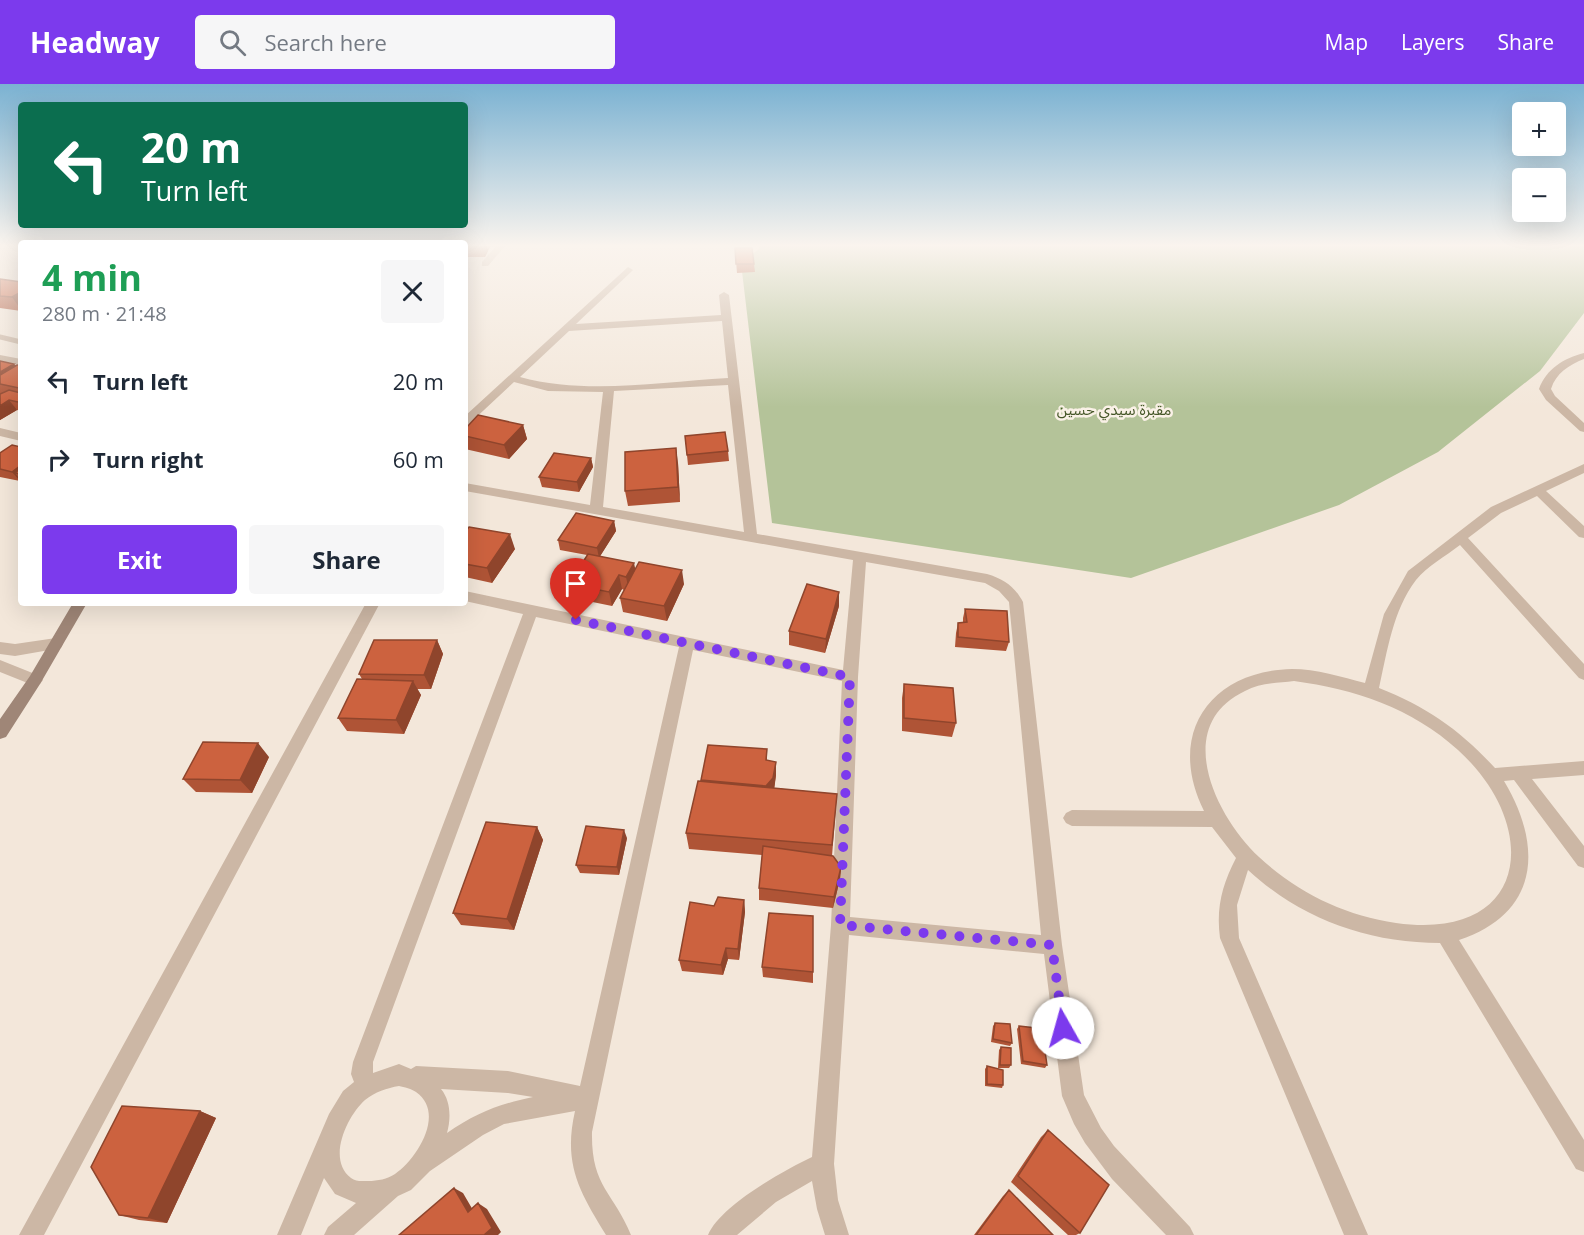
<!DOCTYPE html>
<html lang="en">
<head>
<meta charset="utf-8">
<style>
	:root { --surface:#fff; --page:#f6f6f7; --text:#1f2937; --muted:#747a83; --accent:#7c3aed }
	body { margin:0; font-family:"Open Sans","Noto Sans Arabic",sans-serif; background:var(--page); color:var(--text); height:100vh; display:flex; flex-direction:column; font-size:22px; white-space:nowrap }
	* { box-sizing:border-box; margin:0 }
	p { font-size:20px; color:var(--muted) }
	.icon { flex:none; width:33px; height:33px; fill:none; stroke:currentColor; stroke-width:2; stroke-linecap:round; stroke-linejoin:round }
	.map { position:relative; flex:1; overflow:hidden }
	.panel { position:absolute; left:18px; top:156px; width:450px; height:366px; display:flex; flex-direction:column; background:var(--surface); border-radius:6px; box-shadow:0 6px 24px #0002 }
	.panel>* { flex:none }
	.top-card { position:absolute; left:18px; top:18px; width:450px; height:126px; border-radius:6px; box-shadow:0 6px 24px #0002; background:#0b6e4f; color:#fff; overflow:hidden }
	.tools { position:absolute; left:1512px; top:18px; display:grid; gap:12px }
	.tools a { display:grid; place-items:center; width:54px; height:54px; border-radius:6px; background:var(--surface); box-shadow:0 6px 24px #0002; font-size:30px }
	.pin { position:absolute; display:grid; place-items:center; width:51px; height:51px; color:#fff; margin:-62px -26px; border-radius:50% 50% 50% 0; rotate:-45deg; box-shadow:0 0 6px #0007 }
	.pin .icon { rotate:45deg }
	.me { position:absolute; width:66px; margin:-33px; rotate:353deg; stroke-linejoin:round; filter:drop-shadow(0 0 4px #0008) }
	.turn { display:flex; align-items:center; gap:21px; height:126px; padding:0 24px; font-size:27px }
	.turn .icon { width:78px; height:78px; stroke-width:2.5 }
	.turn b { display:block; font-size:42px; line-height:51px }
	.round { display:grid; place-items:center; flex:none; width:63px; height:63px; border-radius:6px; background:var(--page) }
	.head { display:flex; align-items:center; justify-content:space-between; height:102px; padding:0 24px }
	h1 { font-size:36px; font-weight:700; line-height:45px; color:#1e9e55 }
	.button { display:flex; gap:12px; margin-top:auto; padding:12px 24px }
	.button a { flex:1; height:69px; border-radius:6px; background:var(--accent); color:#fff; font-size:24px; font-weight:700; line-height:69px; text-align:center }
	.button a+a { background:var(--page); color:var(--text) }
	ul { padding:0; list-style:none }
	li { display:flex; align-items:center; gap:18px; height:78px; padding:0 24px }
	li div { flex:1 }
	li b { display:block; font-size:22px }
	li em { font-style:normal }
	header { display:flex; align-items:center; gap:36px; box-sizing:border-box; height:84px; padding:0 30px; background:var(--accent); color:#fff }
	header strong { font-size:28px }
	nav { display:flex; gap:33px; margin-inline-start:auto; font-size:21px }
	.search { width:420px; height:54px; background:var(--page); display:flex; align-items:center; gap:15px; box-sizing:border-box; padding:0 21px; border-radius:6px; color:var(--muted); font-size:22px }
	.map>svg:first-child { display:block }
	.green { fill:#b4c399 }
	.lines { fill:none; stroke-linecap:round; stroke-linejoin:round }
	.lane { stroke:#ccb7a5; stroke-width:5 }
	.street { fill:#ccb7a5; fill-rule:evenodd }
	.secondary { fill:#9f8677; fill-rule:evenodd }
	.wall { fill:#af5436 }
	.shaded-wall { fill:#8f452c }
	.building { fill:#cc623f; stroke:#8f452c; stroke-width:1.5 }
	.route { stroke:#7c3aed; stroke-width:10; stroke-dasharray:0 18 }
	.labels { text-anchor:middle; stroke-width:5; stroke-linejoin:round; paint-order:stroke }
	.far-park-label { font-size:15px; fill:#465729; stroke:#faf1e7 }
</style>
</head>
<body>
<header>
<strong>Headway</strong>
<div class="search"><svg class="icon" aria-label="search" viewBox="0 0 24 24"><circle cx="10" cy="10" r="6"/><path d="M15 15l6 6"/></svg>Search here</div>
<nav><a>Map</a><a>Layers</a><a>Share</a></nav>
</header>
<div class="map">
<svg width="1584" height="1151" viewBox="0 0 1584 1151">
	<rect width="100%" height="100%" fill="#f3e7da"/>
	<path class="green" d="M759,162H1584V229L1540,287L1438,368L1339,421L1131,494L772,439L741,179L759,165Z"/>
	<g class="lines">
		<path class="lane" d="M0,253L21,258"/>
		<path class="street" d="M496,162H505L488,182H482V178Z
			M628,183L633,186L631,188L576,240L721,231L719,211L724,208L729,211L757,450L987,490C1004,495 1015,503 1023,518L1062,861L1084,1011L1101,1044L1114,1062L1190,1143L1194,1151H1166L1112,1095L1085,1059L1074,1040L1062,1012L1044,870L849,851L834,1080L838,1116L849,1151H825L817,1125L812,1097L776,1118L737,1151H708C721,1121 783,1087 812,1073L831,841L842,597L693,566L592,1048C591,1103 613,1107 631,1151H606C579,1107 563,1080 575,1027L504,1040L483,1051L430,1087L411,1106L398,1112L354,1151H324L328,1143L356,1119L335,1110L324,1094L301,1151H277L329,1030L343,1007L354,998L351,990L353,978L523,530L465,517V507L843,586L853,476L465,407V399L590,421L603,308L548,307L514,298L469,340L465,341V332ZM722,237L728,294C659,298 586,311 520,293L569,247ZM728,301L744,448L603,423L614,307ZM866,478L985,499L999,507L1009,518L1041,851L850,833L858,593ZM536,533L679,563L580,1002L508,987L416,982L411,985L399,980L373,989V978ZM399,1002C404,1003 412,1005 416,1008C446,1029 417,1075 395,1090C387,1095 378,1097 368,1097C362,1097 356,1098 351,1094C326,1075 348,1031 365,1016C375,1008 387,1004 399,1002ZM441,1005L508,1009L533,1013C499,1020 476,1029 447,1049C451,1035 451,1017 441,1005Z
			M1584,269V275C1569,281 1556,289 1551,305L1555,312L1584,339V348L1580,347L1546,316L1539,305C1546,285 1564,274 1584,269Z
			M0,271L21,275V281L0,277Z
			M0,344L21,349V357L0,352Z
			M1584,380V389L1546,407L1584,442V454L1579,453L1537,412L1501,429L1468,454L1584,580V596L1579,594L1460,461C1446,472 1427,482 1416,496C1393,526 1387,568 1379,604C1427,623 1460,646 1495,684L1584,677V691L1532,695L1584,762V784L1578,782L1514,696L1504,697C1543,762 1540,829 1459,856L1584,1056V1088L1576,1085L1440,859C1368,859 1301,835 1248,786L1237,821L1239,854L1368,1151H1344L1220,854C1216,824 1222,801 1236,774L1212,743L1072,742L1066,739L1063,734L1066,729L1072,726L1204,727C1166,651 1209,587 1292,585C1316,585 1342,593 1365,599L1384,530L1408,487L1491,423ZM1294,597C1354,605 1412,624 1458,666C1542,742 1530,858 1396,839C1344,831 1298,809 1259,773C1216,733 1171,642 1245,607C1260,599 1278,599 1294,597Z
			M366,519H380L44,1151H19Z
			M56,554L61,556L63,560L61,564L15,572L0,570V558L15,560Z
			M0,576L40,592L43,596L40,600L35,602L0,588Z"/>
		<path class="secondary" d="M73,519H87L40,600L6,653L0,655V635L30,592Z"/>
	</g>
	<path class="wall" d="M465,162H495L490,163L485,173H465Z
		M735,164L754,180L755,188L737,189Z
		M0,195L21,198V227L0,224Z
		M0,277L16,281H21V327L17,326L0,336Z
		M523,341L527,355L509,375L465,365V345Z
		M685,352L728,367L729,377L688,381Z
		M21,363V397H20L0,393V369Z
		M591,374L593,383L579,408L542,403L539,393Z
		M678,379L680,418L628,422L625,407Z
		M614,437L616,447L600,472L635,486L684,500L667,537L623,528L620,514L624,506L622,505L612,522L573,514L569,500L587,471L560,466L558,456Z
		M465,448L515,465L492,499L465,493Z
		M839,522L825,569L789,561V547Z
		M965,525L1009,558L1006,567L955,563L956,549L958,539H963V534Z
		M437,556L443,570L431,605H417L421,611L404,650L347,647L338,634L362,595L359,590Z
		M904,600L956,639L952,653L902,647V614Z
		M767,665V676L776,691L774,704L837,710L832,772L841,783L840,795L833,824L759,816V804L762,771L689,765L686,749L701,696Z
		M269,673L252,709L196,708L183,695Z
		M537,743L543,756L514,846L461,841L453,829Z
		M627,754L619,791L580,789L576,781Z
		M744,816L745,828L739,876L728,875L723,891L682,887L679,876L714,822Z
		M762,883L813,888V899L763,893Z
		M995,939L1012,959L1010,962L991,958L993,942Z
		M1019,942L1037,958L1047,981L1045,984L1021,980L1017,945Z
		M1001,963L1011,981L1009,984H998L999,966Z
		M987,982L1003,1001L1002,1004L985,1002V985Z
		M200,1027L216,1034L167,1139L139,1136L119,1131Z
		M1048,1046L1080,1149L1076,1151H1068L1011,1098L1041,1053Z
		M1009,1106L1053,1151H974L1003,1112Z"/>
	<path class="shaded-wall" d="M484,162H490L485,173L483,164Z
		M21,208V226L12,213Z
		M14,280L21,289L0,300V288Z
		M9,316L17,326L0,336V322Z
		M523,341L527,355L509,375L504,361Z
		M676,364L678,379L680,418L678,403Z
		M591,374L593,383L579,408L577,398Z
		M21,381V390L15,389L21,396L20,397L12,388Z
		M614,437L616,447L599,474L597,464Z
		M510,450L515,465L492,499L487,484Z
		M634,479L637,493L629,507L626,493Z
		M682,486L684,500L667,537L664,522Z
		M619,491L622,505L612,522L609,508Z
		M839,508V522L825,569L826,555Z
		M437,556L443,570L431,605L424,591Z
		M413,597L421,611L404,650L396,636Z
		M258,659L269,673L252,709L240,696Z
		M776,678V691L774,707L767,715L766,702Z
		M537,743L543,756L514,846L507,835Z
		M624,746L627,754L619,791L617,783Z
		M841,783L840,795L833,824L834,813Z
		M744,816L745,828L739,876L738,865Z
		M726,864L728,875L723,891L721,881Z
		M200,1027L216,1034L167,1139L148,1134Z
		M454,1104L463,1109L477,1133L468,1128Z
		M478,1119L487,1125L501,1148L498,1151H484Z"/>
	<path class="building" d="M465,162H484L483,164H465Z
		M735,164H752L754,180H736Z
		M0,195L21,198V208L12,213L0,212Z
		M0,277L14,280L0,288Z
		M17,281H21V303L19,304L0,300V291Z
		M9,306L21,309V316L18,318L9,316L0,322V310Z
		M478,331L523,341L504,361L465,352V345Z
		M725,348L728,367L687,371L685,352Z
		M12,361L21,363V381L12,388L0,385V369Z
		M676,364L678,403L625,407V368Z
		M554,369L591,374L577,398L539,393Z
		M21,384V390L15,389Z
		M576,429L614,437L597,464L558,456Z
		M469,443L510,450L487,484L465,480V448Z
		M588,470L634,479L626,493L619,491L609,508L569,500Z
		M639,478L682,486L664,522L620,514Z
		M807,500L839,508L826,555L789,547Z
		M965,525L1007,527L1009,558L958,553V539L967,538Z
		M374,556H437L424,591L359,590Z
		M357,595L413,597L396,636L338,634Z
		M904,600L953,604L956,639L904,634Z
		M203,658L258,659L240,696L183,695Z
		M708,661L767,665L766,676L776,678L773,694L766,702L701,696Z
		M698,697L837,710L832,761L686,749Z
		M486,738L537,743L507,835L453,829Z
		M586,742L624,746L617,783L576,781Z
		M763,762L833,772L841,783L834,813L759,804Z
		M718,813L744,816L738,865L726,864L721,881L679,876L690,818L714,822Z
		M769,829L813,832V888L762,883Z
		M995,939L1010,940L1012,959L993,955Z
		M1019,942L1036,944L1037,958L1044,960L1047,981L1023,977Z
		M1001,963L1011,964V981H1000Z
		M987,982L1003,986V1001L987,1000Z
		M122,1022L200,1027L148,1134L119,1131L91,1083Z
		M1048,1046L1109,1101L1080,1149L1018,1092Z
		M454,1104L468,1128L478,1119L492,1144L484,1151H399Z
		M1009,1106L1053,1151H976Z"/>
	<linearGradient id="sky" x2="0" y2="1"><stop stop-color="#7bb2d2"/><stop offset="0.5" stop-color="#faf4ee"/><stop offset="1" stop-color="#faf4ee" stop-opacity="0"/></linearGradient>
	<rect width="1584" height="323" fill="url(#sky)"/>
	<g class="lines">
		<path class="route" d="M576,536L850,593L840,841L1052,861L1063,944"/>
	</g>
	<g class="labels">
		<g class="far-park-label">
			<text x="1114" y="331">مقبرة سيدي حسين</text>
		</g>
	</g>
</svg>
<div class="tools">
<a>+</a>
<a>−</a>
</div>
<div class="pin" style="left:576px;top:536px;background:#d93025"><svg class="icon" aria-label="arrive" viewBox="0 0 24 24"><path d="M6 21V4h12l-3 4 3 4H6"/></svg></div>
<svg class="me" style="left:1063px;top:944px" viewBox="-20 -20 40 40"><circle r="19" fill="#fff"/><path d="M0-13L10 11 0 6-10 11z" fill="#7c3aed"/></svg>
<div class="top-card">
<div class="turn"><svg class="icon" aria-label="left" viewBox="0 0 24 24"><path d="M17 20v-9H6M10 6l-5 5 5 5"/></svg><div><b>20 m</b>Turn left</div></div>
</div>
<section class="panel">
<div class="head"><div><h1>4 min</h1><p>280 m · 21:48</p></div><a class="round"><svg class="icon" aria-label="close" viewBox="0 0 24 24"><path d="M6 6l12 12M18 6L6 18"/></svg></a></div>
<ul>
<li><svg class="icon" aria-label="left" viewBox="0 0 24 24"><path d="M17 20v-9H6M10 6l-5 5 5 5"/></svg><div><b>Turn left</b></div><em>20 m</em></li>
<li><svg class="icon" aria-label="right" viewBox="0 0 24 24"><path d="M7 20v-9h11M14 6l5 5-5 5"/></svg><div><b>Turn right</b></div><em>60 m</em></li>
</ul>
<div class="button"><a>Exit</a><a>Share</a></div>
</section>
</div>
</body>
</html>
